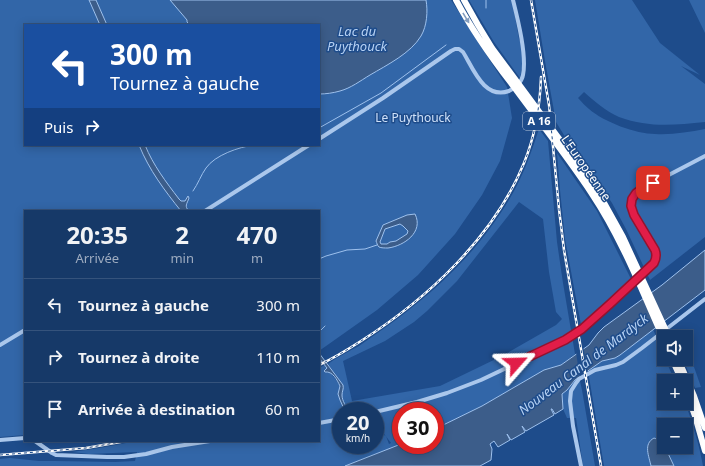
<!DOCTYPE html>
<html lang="fr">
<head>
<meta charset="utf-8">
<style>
	:root { --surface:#163968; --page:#234471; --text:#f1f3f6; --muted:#9eacc0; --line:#35537c }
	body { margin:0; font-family:"Noto Sans",sans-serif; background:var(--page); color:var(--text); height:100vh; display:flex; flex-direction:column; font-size:15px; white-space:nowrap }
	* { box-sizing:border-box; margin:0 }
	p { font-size:13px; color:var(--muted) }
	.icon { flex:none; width:22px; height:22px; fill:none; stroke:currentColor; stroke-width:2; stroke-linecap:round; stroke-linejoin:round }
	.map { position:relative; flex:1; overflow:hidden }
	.panel { position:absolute; left:24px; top:210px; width:296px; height:232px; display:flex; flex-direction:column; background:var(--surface); border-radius:0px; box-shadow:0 2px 10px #0003,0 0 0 1px var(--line) }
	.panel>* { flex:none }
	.top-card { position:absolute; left:24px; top:24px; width:296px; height:122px; border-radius:0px; box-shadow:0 2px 10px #0003,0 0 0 1px var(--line); background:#1a4fa0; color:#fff; overflow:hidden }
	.controls { position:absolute; left:657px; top:330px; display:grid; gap:8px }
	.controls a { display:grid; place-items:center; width:36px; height:36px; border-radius:0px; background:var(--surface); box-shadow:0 2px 10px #0003,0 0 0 1px var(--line); font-size:20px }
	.speed { position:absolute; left:332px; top:402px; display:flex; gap:8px; font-size:20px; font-weight:700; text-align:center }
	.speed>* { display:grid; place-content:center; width:52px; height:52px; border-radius:50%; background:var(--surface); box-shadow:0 2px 10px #0003,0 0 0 1px var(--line); line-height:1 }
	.speed small { font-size:10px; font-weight:400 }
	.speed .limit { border:6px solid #d22; background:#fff; color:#111 }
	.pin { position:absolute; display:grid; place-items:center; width:34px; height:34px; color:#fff; margin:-17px; border-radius:8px; box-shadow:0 2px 6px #0006 }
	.me { position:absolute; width:44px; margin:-22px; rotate:65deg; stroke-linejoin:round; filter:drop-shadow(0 0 3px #0008) }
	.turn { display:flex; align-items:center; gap:14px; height:84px; padding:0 20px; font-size:18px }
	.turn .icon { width:52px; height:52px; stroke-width:2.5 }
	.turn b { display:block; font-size:28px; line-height:34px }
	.then { display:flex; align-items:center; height:38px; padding:0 20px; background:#0003; gap:8px; font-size:15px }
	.eta { display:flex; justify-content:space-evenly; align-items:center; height:68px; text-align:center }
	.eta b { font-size:24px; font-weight:700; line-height:28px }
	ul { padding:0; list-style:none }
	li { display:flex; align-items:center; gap:12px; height:52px; padding:0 20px; border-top:1px solid var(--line) }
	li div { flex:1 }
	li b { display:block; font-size:15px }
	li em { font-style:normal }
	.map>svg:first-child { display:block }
	.green { fill:#3266a8; fill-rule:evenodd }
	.water { fill:#3c5d8a; stroke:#9ec1ed; fill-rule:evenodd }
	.pier { fill:#1e4c8b }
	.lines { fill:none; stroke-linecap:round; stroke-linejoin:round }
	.stream { stroke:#9ec1ed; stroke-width:1 }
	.minor { stroke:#aac7ec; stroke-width:4 }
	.highway { stroke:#fff; stroke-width:6 }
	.rail-casing { stroke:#fff; stroke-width:2.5 }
	.rail { stroke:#1e4c8b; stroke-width:1; stroke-dasharray:3; stroke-linecap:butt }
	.oneway { fill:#839dbf }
	.route-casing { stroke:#92132f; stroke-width:10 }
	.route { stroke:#e11d48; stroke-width:7 }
	.labels { text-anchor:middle; stroke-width:3; stroke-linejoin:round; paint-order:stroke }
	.shield { fill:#1e4c8b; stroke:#bcc9dc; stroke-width:1 }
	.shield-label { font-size:11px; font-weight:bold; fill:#fff }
	.park-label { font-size:12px; fill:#cfe1f9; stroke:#1e4c8b }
	.street-label { font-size:12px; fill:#fff; stroke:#1e4c8b }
	.water-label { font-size:13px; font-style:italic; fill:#b6d1f3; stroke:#1e4c8b }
</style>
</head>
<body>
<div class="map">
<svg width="705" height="466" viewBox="0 0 705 466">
	<rect width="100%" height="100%" fill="#1e4c8b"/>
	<path class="green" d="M0,0H451L507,87L512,118L500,161L482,195L455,234L418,275L377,310L319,351V211H25V435L0,437ZM25,25H319V145H25Z
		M469,0H512L519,39L525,54L520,78L494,42Z
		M535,0H632L660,43L700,75L681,66L705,84V122C674,125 649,128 619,117C607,112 594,101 584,92L578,98C582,102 585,106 589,109C604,122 636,134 655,134C672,135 689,132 705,129V237L650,280L626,229L612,203L602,188L575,153L556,122L545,61Z
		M689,0H705V33Z
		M539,129L548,141L557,242L563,283L575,354L561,365L544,370L482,406L435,429V411H401V444L345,466H0V459L10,458L39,461H54L115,462L135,461L137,452L89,454L72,452L99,448L137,441H319V368L325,365L327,368L326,370L331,373L340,386L338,394L340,400L345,411H341V445H375V431L386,436L389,444L391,443L382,431L375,428V411H349C346,406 342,401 342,395C342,391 344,389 343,385L328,364C337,357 348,352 359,346C368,340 377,333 386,327C437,291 484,246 514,191C525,171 532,150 539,129ZM519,202L543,219L549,272L556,312L562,319L556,325L502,356L440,386L352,401L343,361L385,341L414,322L427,311L457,281Z
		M557,153L597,211L631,279L609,300L581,325L565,239L560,190Z
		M653,329L664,356V359H665L675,381H664V403H685C693,423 699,445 703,466H604L588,371L604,360L617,357ZM664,425H686V447H664Z
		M686,344L701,387L695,388L683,359H686Z
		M579,377L582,390L595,466H583L576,418H567L563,409L562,394C569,390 572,382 579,377Z"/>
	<path class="water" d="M89,0H96L107,25H100Z
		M170,0H426C428,11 427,26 421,36C411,53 387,65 370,75C360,81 351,88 340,91C333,93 326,94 319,94V25H190L187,22V20Z
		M139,145H145C153,165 166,182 179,199L181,201H185L188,196L189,198C187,204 184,206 189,211H181C165,191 149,170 139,145Z
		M415,214C424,232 404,246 388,248C385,248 381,248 379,247C377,245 377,243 376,241L383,225L407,215ZM400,224L403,226L408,231L407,234L396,241L390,242L387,244H381L380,242L385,229Z
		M705,250V290L620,355L615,358L602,361L575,380L567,390L562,394L563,409L555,414L552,409H551L554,415L526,431L522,426L525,432L511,440L507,434L510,440L498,447L494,441L490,444L492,449L491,460L480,466H345L401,444L435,445V429L482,406L544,370L561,365L589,345L598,333L604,327L662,285Z
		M319,353L343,385C344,389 342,391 342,395C342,401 346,406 349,411H345L340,400L338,394L340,386C337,380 333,371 325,372L324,371L327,368L319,358Z
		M654,438C659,440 664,441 664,447H665L674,466H651C649,456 643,444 654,438Z"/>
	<path class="pier" d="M583,346L588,373L580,379L576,352Z"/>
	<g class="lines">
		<path class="stream" d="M486,8V0
			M319,128L342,115L381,93L446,45
			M193,191C198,184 201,175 206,168C215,155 239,147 254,145
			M319,259L326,256L347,250L365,249L377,245
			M319,332L325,326"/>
		<path class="minor" d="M319,139L383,98L451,51L455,49H459L463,52C473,68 484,100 509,91C515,88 522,82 523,75C527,56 518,20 513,0
			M205,211L309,145
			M0,345L25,330
			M375,412L417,402L447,393L481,380L565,340L583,327L650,267C655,262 657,257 655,250L632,210C630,202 633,195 640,190L705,156
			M319,423L341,419
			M0,440L25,438
			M35,441L52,453L56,455L107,457H124L146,454L172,447L210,441
			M581,466L573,426L570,401L571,391L576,383L579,379L595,370L616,365L623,362L642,348L705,299"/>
		<path class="highway" d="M456,0C472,30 491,57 511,83C538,120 567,156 592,194C622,239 642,291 664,340
			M464,0L478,25L492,48L583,171L603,201L623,237L669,337
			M672,359L682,381
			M678,359L694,396L705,428
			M686,391L695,416L705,451"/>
		<defs>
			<path id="rail" d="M531,0L549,105L559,209L564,250L601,466
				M319,365C334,358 347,350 361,341C427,299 494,237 524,163C535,136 540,106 541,77
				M0,455L86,448L126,441"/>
		</defs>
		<use href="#rail" class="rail-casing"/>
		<use href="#rail" class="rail"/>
	</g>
	<defs><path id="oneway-solid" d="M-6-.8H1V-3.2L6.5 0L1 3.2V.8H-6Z"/></defs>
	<use class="oneway" href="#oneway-solid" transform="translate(466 18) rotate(59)"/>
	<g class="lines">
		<defs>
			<path id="route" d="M516,363L565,340L582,329L610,304L654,263C656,259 657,255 655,250L634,215L631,206L632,199L636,193L640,190L653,183"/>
		</defs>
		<use href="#route" class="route-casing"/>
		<use href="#route" class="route"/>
	</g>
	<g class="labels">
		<rect class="shield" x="523" y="112" width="32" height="18" rx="3"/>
		<g class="shield-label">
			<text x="539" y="125">A 16</text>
		</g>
		<g class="park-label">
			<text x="413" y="122">Le Puythouck</text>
		</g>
		<g class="street-label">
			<text transform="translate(586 168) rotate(55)" y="4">L'Européenne</text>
		</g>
		<g class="water-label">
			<text x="357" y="36">Lac du<tspan x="357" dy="15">Puythouck</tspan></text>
			<text transform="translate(583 364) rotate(-37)" y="5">Nouveau Canal de Mardyck</text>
		</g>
	</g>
</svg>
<div class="controls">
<a><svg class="icon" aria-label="sound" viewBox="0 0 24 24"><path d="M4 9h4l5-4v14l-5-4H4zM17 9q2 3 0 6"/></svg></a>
<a>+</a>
<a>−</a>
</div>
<div class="speed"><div>20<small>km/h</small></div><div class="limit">30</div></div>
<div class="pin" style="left:653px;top:183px;background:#d93025"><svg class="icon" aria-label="arrive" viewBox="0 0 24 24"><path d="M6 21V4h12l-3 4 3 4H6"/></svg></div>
<svg class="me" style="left:516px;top:363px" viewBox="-20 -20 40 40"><path d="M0-17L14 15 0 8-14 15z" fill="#e11d48" stroke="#fff" stroke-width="4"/></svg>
<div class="top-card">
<div class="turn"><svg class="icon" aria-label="left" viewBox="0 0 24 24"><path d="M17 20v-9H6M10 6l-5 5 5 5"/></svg><div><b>300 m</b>Tournez à gauche</div></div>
<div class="then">Puis<svg class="icon" aria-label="right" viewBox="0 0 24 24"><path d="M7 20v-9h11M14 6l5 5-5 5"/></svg></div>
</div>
<section class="panel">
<div class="eta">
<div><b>20:35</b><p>Arrivée</p></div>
<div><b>2</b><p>min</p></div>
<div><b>470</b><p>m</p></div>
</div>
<ul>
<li><svg class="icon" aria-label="left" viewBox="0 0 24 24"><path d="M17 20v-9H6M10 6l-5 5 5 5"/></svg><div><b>Tournez à gauche</b></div><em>300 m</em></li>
<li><svg class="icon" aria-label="right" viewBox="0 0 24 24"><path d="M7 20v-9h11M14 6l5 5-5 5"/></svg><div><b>Tournez à droite</b></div><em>110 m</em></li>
<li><svg class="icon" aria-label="arrive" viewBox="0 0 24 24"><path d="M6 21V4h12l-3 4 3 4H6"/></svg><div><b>Arrivée à destination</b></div><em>60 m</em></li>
</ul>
</section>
</div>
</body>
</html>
